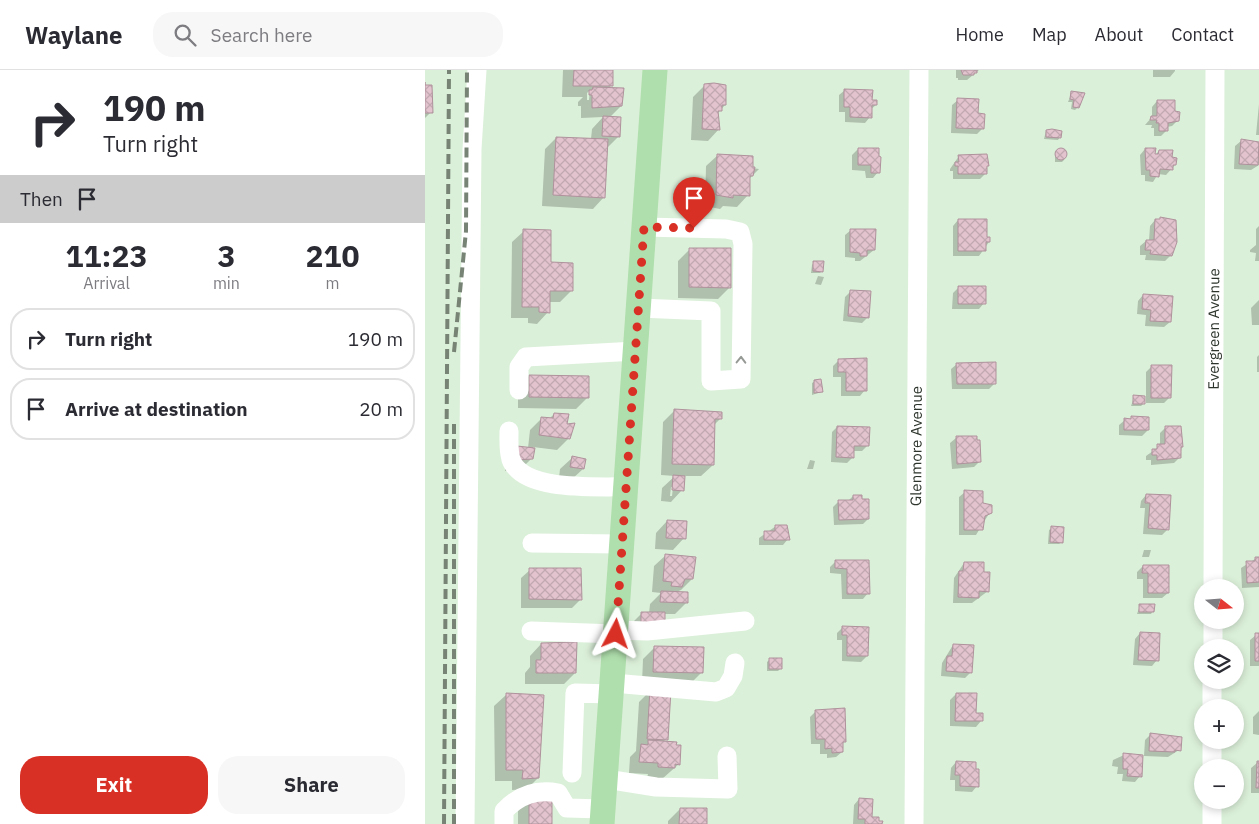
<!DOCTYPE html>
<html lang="en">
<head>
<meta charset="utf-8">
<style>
	:root { --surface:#fff; --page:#f7f7f7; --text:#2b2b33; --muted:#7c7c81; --line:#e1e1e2; --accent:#d93025 }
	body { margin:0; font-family:"IBM Plex Sans",sans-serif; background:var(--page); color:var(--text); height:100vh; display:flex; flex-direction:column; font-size:19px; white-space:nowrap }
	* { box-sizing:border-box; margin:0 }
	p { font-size:16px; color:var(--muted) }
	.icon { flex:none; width:28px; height:28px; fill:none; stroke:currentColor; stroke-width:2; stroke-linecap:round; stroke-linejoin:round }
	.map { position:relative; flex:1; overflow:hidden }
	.sheet { display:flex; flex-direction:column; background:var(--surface); width:425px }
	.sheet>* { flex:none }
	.banner { background:#fff; color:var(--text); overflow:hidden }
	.needle { width:32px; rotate:107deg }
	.buttons { position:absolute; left:769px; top:509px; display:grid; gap:10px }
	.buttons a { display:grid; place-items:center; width:50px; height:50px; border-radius:50%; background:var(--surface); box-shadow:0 2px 8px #0003; font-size:25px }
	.pin { position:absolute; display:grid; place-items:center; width:42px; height:42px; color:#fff; margin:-51px -21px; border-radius:50% 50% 50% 0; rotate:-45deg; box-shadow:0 0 5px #0007 }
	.pin .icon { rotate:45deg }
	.me { position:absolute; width:55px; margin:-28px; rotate:4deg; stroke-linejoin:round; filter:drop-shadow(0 0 4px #0008) }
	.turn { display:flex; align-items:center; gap:18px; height:105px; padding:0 20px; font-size:22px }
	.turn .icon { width:65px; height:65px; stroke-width:2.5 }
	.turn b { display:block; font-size:35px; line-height:42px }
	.then { display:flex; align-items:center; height:48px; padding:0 20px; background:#0003; gap:10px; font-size:19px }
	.eta { display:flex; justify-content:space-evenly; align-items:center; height:85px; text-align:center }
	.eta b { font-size:30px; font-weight:700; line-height:35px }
	.primary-button { display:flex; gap:10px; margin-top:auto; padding:10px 20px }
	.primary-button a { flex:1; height:58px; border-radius:20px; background:var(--accent); color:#fff; font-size:20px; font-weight:700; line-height:58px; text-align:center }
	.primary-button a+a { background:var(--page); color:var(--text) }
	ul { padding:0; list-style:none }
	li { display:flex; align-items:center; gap:15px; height:62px; margin:0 10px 8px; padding:0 10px; border:2px solid var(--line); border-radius:20px }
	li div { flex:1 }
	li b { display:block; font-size:19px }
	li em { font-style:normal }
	header { display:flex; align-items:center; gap:30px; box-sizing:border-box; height:70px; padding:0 25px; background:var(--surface); border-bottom:1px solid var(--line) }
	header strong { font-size:24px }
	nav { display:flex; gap:28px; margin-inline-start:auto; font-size:18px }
	.search { width:350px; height:45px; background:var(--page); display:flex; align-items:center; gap:12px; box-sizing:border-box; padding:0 18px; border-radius:20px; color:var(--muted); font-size:19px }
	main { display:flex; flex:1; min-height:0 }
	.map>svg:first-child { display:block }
	.shadow { fill:#0003; fill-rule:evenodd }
	.building { fill:url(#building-cross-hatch); stroke:#af929c }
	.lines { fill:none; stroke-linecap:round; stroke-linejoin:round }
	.minor { stroke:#fff; stroke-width:19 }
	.major { stroke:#afdfac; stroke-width:25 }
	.rail { stroke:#778475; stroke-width:4; stroke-dasharray:10 5; stroke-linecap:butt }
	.oneway { stroke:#969a95 }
	.route { stroke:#d93025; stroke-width:9; stroke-dasharray:0 16.2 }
	.labels { text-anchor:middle; stroke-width:5; stroke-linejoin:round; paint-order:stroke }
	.street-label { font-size:15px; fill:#2c342b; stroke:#e8fde6 }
</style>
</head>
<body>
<header>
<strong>Waylane</strong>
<div class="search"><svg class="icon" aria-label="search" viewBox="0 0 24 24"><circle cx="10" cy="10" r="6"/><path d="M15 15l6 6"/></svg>Search here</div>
<nav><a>Home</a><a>Map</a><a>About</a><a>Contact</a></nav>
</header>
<main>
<section class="sheet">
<div class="banner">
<div class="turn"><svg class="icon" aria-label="right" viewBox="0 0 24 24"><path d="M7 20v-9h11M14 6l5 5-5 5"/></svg><div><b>190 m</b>Turn right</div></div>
<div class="then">Then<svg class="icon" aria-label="arrive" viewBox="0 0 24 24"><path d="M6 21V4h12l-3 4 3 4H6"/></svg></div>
</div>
<div class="eta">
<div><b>11:23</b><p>Arrival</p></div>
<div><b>3</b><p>min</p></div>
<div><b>210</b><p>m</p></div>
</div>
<ul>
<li><svg class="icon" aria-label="right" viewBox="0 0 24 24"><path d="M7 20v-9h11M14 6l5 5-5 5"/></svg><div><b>Turn right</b></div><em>190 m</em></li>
<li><svg class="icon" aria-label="arrive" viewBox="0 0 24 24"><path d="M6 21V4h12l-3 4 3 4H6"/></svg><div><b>Arrive at destination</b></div><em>20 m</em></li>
</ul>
<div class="primary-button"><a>Exit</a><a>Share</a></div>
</section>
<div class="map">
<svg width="834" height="754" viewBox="0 0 834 754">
	<defs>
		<pattern id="building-cross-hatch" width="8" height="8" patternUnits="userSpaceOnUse" patternTransform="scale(1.25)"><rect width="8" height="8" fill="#e2c3ce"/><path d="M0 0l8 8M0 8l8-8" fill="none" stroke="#c2a8b1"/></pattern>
	</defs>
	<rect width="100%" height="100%" fill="#dbf0d9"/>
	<path class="shadow" d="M138,0H187L186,15L183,19L196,36L184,48L194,66L182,78L179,127L168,139L117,136L120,79L131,68L166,69L167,59L178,47L156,48V36H153V32L158,27H137ZM165,20L164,30H162V23Z
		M528,0H554L542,10H533V8H531V0Z
		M728,0H750V1L745,7H728Z
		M279,16L300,35L292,44L294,59L283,71L266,70L268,27Z
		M0,17L6,42L0,48Z
		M420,20L451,35L445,40V47L440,53L420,52V42H414V25Z
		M647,22L653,37L650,40L646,39L647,32H643Z
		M533,30L552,45L558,58L552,64L526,63L527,35Z
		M732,31L749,42L753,50L747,56L742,57V60L736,66H729V58H726L727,55H720L727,47V37Z
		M834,34V65H831Z
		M621,61L635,67L633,70L619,69Z
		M816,71L834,73V95L826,100L809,99L810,76Z
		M433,79L453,102L448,108H441L440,101L427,100V85Z
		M720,79L729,86L734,81L746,89L750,95L741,105L733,104L728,112L720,111V105H716L715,85Z
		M632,80H640L639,90L637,92H630V82Z
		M293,85L325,86L327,98L334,99L324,109L323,125L312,137L298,136L295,139L280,136L281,96Z
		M534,86L561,103L555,109H528V101H525V99Z
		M533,150L564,172L554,186H528V156Z
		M730,150L746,185L740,191L720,190L721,185H715V176L721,171H724L725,156Z
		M834,156V191H830L831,183L825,182V180L831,175V159Z
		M426,160L449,180L435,191H430V188L420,187V165Z
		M99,161L146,221L135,232H123V242L112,254L103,253V248H86L87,172Z
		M265,179L305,217L293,229L253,228V191Z
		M389,192L397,201L395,203H386L387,195Z
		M393,206L399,207L396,215L390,214Z
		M533,218L559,233L554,239H527L528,223Z
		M426,221L443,247L437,253L418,251L420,227Z
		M718,225L745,252L739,257L720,256L721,245L712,244L713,231Z
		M834,230V255H827L826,238Z
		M834,285V302H832V287Z
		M414,290L440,320L435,326H416V307H408V296Z
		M532,294L570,313L564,319H527L526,299Z
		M727,296L745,327L739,333H721V302Z
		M104,306L163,327L151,339L93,338V318Z
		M390,311L396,322L387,325V313Z
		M709,327L719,333L716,336H706Z
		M249,341L295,349L289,355L288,395L276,406H259L257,420L246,432L236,431L237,418L250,406L236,405L238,352ZM246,417H248L247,426H245Z
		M129,344L141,355L144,368L132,380L108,377L107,388L95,400L80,401L81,389L103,378L105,360L117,348L124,349Z
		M707,348L723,360L717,366L694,365V355L700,350Z
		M412,357L443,375L437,381H428V387L422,393L406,392L407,362Z
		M741,357L757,376L755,387L749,393L726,395V390H721V386L735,376V363Z
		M531,368L555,391L549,397L527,399L525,373Z
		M147,388L159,390L158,399L146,410L134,408L135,399Z
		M385,390L390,391L388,399H382Z
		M540,422L565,442L551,465H534V427Z
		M721,425L743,459L737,465L718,464L720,438H715L716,431Z
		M428,426L443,449L438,454L409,455L408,437L414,431H423Z
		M242,451L259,468L248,480L230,479L231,463Z
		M351,456L363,469L358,475H334V468Z
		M627,458L637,472L634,474H623L624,460Z
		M719,480H726L724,487H717Z
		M241,485L267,509L256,520L249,523L262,532L250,544H239V553L205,555L216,544H224L225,534L236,523L227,522L229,496Z
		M830,489H834V517L817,518L816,498Z
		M411,491H443V523L438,529H417L416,504L405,503V497Z
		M539,493L558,503L563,521L547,533H528L529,508Z
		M718,496L743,523L737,528H718V509H712V502Z
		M105,500L155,530L147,538H96V508Z
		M715,535L728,541L726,544H712Z
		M417,558L442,586L436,592L417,591V570H412V563Z
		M715,563L732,590L727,596L708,595L710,569Z
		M831,565H834V596H825V570Z
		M116,574L150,603L139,614H100V603L105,597V586Z
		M528,575L546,602L540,608L516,606L517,593Z
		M230,577L277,602L265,614L217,613L218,589Z
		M345,589L355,599L353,601H342V592Z
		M226,620L241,669L238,672L254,694L237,709L222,708L223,704L204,703L205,687L211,681L214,632Z
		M531,624L556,651L551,657L525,656V630Z
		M81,625L113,708L102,719L87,720V711H70L69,636Z
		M834,641V665L828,664V647Z
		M390,642L420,671L416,675L417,682L411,687L402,688V684H395V674H386L385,647Z
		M726,664L754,680L743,687L719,686L720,670Z
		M699,685L715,706L710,712L697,711L698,704H692L693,697L687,696L688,690Z
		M531,692L552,716L547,722L530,721V710H525L526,698Z
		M832,693H834V723H826V698Z
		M105,727L125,754H93V739Z
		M434,729L446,748L456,754H428L429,735Z
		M255,739L281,754H243V751Z"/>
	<path class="building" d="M149,0H188V16H148Z
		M536,0H552V3H549V5H538Z
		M0,12V15H7L8,43H0Z
		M289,13L301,15V35H297V41H293L295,60L277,59L279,14Z
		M168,17L199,18L197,36L167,38V25H164V20H167Z
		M419,19L448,20L447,30H452V35H447V48L425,47V37H419Z
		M646,21L660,23L654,38L648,37L649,30L645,29Z
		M532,28L554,29L553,43L560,44L559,59L531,58Z
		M732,30H750V41L755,42L754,51L743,53V61H734V53H731L732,50H725L726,46H732Z
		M178,46L196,47L195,67L177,66Z
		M627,59L637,61L636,68L621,67V60Z
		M131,67L183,69L180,128L128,125Z
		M816,69L834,72L833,95L814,94Z
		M433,78H454V86L456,87L455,103H446V95H433Z
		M720,78H731L730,84H733L734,80H748L747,87L752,88L751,95H748V100L735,99L734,107L725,106V100H721Z
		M630 84a6 6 0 1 1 12 0a6 6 0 1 1-12 0Z
		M292,84L328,86V97H330L328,106H325V126L308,125V128L291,125Z
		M562,84L564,96H562V104H533V96H530V92H534L533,85Z
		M735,147L751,150L752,172L747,186L725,184L726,180H720L721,170H729L730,149H735Z
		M533,149H562V167H565V172H561V181H533Z
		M98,159L126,160V192L148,193V221H125V243L114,242V237H97Z
		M425,159H451L450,180H442V186H435V183L425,182Z
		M264,178H306V218L264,217Z
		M388,191H399L398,202L388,201Z
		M533,216H561V234H533Z
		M425,220L446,221L444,248L423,246Z
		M718,224L748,226L746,252L725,251L726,240L717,239Z
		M442,288V321H421V302H413V289Z
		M571,292V314H532L531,293Z
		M726,295H747L746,328H726Z
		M104,305L164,306V328L104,327Z
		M396,309L398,322L389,323V310Z
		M708,325L720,326V334H708Z
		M249,339L297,342V349H290L289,395L247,394Z
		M129,343L144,344L142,354L150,353L145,369L114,365L116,347L128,348Z
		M706,346L724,347V360H699V348L706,349Z
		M412,356L445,357L444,376H429V388L411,387Z
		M740,356H756L758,377H756V388L732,390V385H727V379H732V374H740Z
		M531,366H552V370H555L556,392L532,394Z
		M92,376L110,378L108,389L91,390Z
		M147,386L161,389L159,399L145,397Z
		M248,405L260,406L259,421L247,420Z
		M539,420L558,421V433L567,435V443L560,446L558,460H539Z
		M721,424L746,425L744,460L723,458L725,433H720Z
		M428,425H437V429H444V449L414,450L413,430H428Z
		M242,450L262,451L261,469L241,468Z
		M350,455H362L365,470H339V461H350Z
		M626,456L639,457L638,473L625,472Z
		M240,484L271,487L268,509H260L257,517L246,516L247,512L238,511Z
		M830,487H834V512L822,513L821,491H830Z
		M410,490H444L445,524H422V499L410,498Z
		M539,492H559V502H565L564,522L554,521V528L533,527L534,501H538Z
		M718,495H744V523H723V503H717Z
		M104,498H156L157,530L104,529Z
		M236,521L263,522V533L235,532Z
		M714,534H730L729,542H714Z
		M216,542H240V554H216Z
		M417,556L444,557L443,586H422V565H417Z
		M715,562L735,563L734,591L713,590Z
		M830,563H834V591H830Z
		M152,572L151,603H111V590H116V573Z
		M528,574L549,575L547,603L521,601L522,586H527Z
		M229,576L279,577L278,603L228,602Z
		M344,588H357V599H344Z
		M225,619L246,620L243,670L222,669Z
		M81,623L119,625L114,708L97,709L98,700H81Z
		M531,623H552L551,643H558V651H530Z
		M420,638L421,672H418V682L407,683V678L400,679V669H391L390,640Z
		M725,663L757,667L756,681L750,680V682L724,681Z
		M223,670L252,672L251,675H256L255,695L250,694V698L233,697V693L214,692L216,674L223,675Z
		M698,683L718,685L717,707L702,706L703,699H698Z
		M531,691L551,692V699H554V717L535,716V705H530Z
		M832,691H834V718H831Z
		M104,726H127V754H104Z
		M434,728L448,729L447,747H454V751H458L457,754H440V749H433Z
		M255,738H282V754H254Z"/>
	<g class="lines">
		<g class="minor">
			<path d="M214,238L286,241V311L316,309L318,174L315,162L301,159L219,157"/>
			<path d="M94,320V297L101,287L211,281"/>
			<path d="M84,361C84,370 83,384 87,392C102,422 172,416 201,417"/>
			<path d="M107,473L197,474"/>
			<path id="s1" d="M788,518L790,0"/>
			<path d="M191,560L222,561L320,551"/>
			<path d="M106,561L191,564"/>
			<path d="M788,578V550"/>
			<path d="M188,613L291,622L301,618L308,606L310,593"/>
			<path d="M787,638V610"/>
			<path d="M787,698V670"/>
			<path d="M147,703L150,623L187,624"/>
			<path d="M181,709L231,717L303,719L302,686"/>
			<path d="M40,754L47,79L52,0"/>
			<path d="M79,754V741C94,725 111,719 133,723L142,738L178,739"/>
			<path id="s2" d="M489,754L494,0"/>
			<path d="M787,754V730"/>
		</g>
		<path class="major" d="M177,754L230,0"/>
		<path class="rail" d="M29,282L41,161L42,0
			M19,754L24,0
			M29,754V354"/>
	</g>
	<defs><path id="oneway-chevron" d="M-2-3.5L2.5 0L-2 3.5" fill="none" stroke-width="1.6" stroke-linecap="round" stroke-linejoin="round" transform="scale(1.25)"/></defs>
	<use class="oneway" href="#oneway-chevron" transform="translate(316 290) rotate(-89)"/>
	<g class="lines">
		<path class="route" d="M191,564L219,157L269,158"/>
	</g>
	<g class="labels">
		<g class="street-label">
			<text dy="5" stroke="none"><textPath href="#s1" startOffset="259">Evergreen Avenue</textPath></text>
			<text dy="5" stroke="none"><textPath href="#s2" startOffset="378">Glenmore Avenue</textPath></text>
		</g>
	</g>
</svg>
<div class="buttons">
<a><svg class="needle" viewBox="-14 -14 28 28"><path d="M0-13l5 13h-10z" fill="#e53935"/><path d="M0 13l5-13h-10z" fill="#7c7c81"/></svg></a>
<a><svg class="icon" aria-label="layers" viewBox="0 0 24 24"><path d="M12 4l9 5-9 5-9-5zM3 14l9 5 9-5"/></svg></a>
<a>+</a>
<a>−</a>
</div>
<div class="pin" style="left:269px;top:158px;background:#d93025"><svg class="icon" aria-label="arrive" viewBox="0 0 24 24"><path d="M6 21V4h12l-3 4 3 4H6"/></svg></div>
<svg class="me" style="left:191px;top:564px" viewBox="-20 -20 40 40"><path d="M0-17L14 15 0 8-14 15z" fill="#d93025" stroke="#fff" stroke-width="4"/></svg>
</div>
</main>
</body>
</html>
